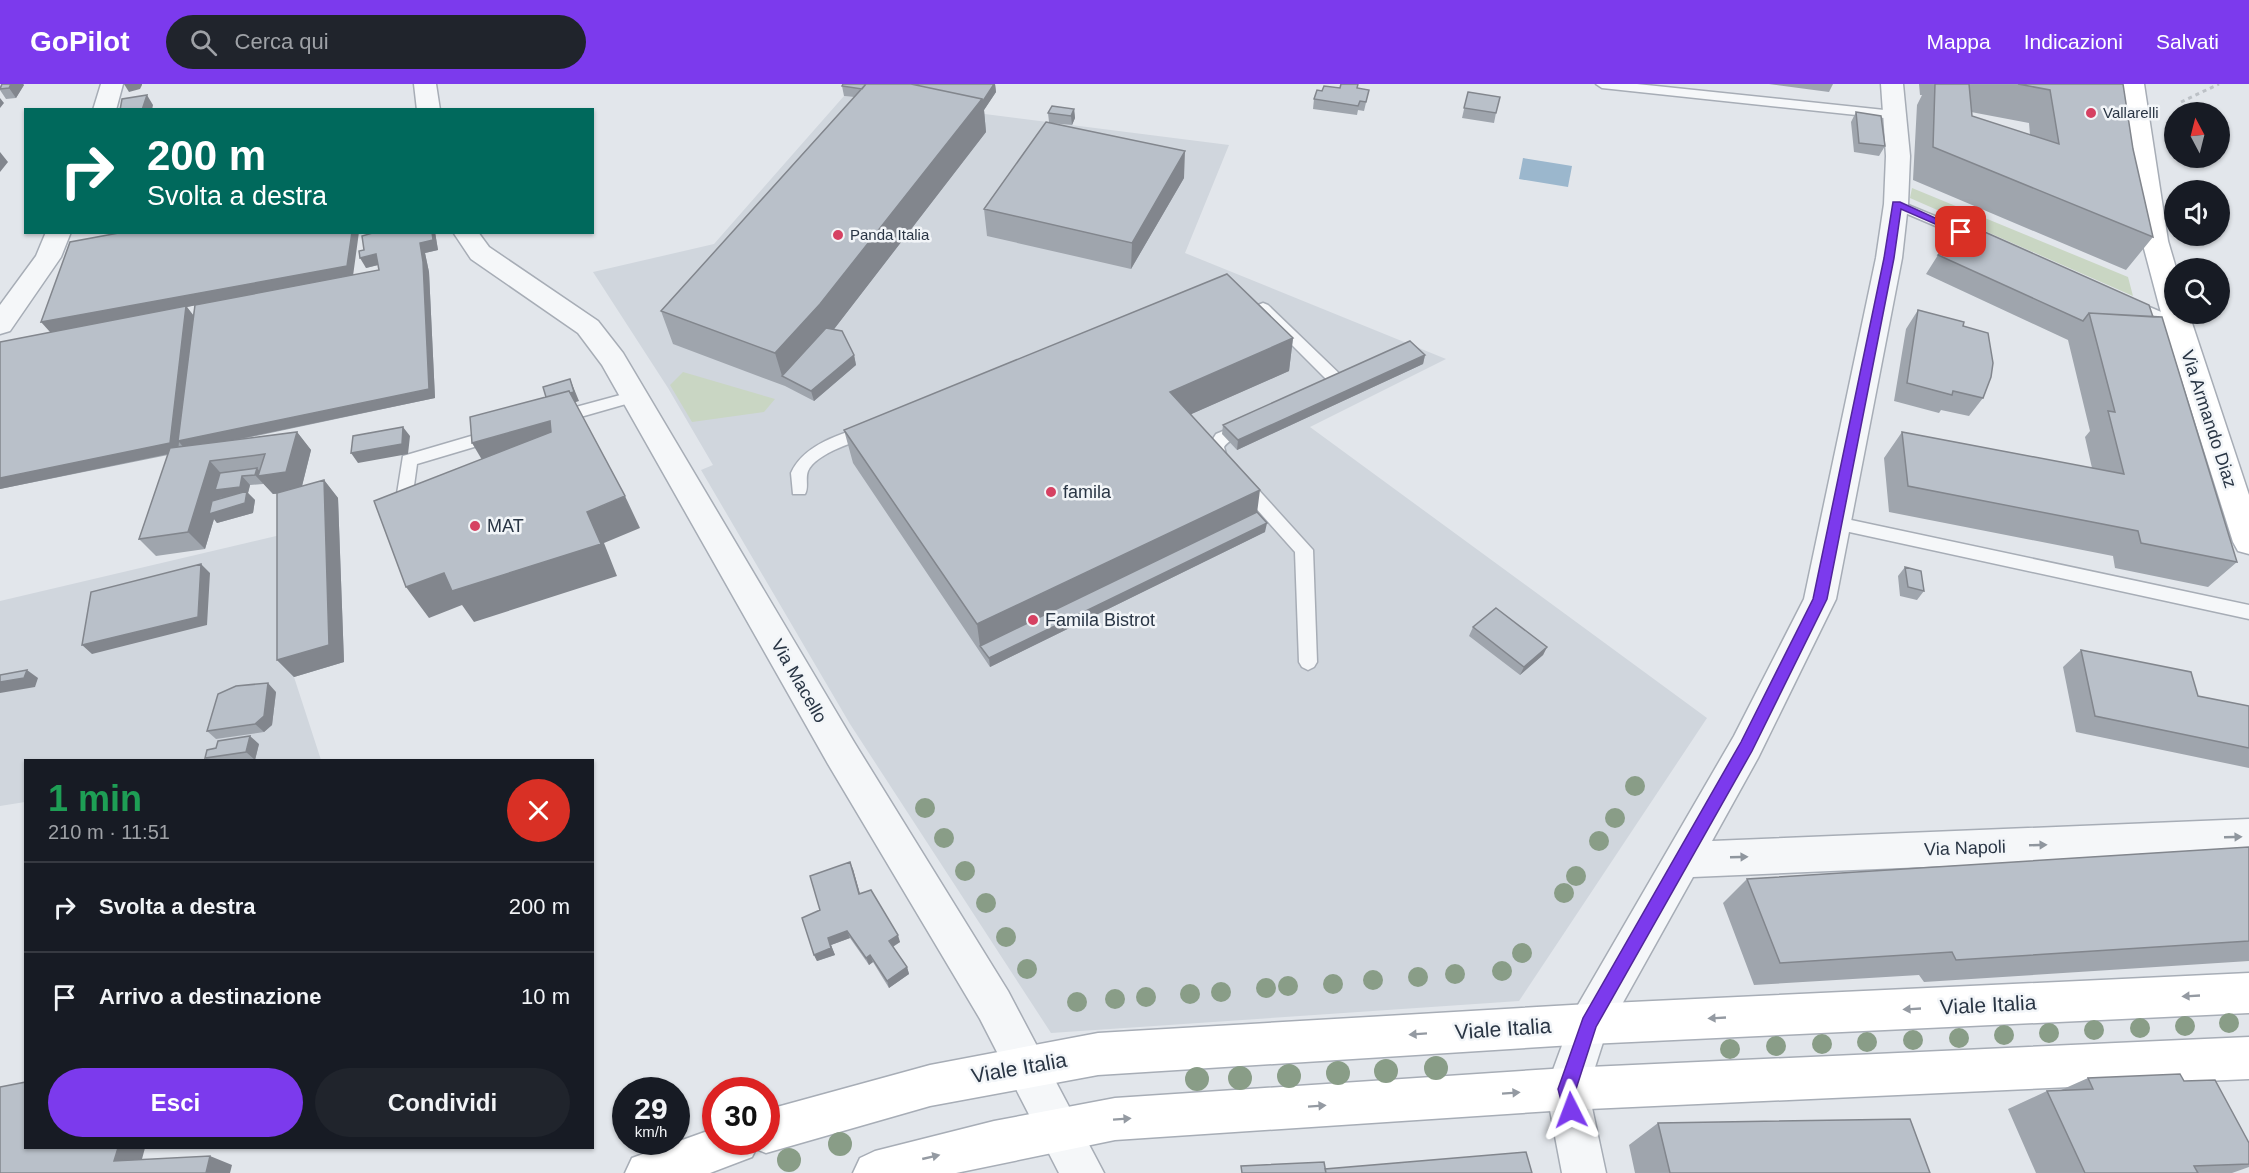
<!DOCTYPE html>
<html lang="it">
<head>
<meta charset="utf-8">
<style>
	:root { --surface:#171b24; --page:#20242c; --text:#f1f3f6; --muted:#9ea1a6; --line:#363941; --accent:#7c3aed }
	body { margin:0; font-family:Arial,sans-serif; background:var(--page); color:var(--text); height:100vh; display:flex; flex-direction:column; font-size:22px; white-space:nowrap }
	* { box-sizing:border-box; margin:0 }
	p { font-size:20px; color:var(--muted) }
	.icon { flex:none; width:33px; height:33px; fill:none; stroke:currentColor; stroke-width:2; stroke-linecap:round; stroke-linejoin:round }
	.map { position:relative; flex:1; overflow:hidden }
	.panel { position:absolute; left:24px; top:675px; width:570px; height:390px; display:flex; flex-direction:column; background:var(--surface); border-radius:0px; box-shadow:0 2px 4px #0004 }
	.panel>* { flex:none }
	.banner { position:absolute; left:24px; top:24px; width:570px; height:126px; border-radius:0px; box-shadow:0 2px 4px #0004; background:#00695c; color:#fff; overflow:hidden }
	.needle { width:39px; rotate:353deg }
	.tools { position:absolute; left:2164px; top:18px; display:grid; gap:12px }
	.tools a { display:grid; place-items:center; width:66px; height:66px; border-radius:50%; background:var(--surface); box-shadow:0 2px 4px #0004; font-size:30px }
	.speed { position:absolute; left:612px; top:993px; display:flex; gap:12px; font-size:30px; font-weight:700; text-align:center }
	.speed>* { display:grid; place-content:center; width:78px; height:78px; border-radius:50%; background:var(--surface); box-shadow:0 2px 4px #0004; line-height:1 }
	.speed small { font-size:15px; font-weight:400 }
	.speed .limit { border:9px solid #d22; background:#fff; color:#111 }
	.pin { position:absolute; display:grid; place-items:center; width:51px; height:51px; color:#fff; margin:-26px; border-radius:12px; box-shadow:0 3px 9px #0006 }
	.me { position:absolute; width:66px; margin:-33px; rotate:357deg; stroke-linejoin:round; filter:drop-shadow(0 0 4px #0008) }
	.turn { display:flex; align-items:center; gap:21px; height:126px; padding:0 24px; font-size:27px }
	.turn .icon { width:78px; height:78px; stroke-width:2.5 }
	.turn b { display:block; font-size:42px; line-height:51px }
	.round { display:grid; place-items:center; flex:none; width:63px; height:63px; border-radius:32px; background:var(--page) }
	.summary { display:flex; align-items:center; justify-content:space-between; height:102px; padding:0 24px }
	h1 { font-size:36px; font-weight:600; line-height:45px; color:#1e9e55 }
	.cta { display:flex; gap:12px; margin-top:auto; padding:12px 24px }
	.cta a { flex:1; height:69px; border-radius:36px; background:var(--accent); color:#fff; font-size:24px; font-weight:600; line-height:69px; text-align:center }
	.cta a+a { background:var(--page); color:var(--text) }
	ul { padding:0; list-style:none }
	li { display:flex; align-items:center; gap:18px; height:90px; padding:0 24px; border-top:2px solid var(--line) }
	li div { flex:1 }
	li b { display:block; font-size:22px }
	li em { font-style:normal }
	header { display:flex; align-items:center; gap:36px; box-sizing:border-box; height:84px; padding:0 30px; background:var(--accent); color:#fff }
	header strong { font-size:28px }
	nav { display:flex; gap:33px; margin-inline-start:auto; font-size:21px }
	.search { width:420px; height:54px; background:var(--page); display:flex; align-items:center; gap:15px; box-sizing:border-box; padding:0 21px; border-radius:33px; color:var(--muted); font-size:22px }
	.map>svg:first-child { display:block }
	.built { fill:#d0d6dd }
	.green { fill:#c9d6c3 }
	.water { fill:#9bb7cd }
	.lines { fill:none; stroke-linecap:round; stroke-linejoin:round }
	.service-casing { stroke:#a7adb6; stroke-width:3 }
	.minor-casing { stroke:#a7adb6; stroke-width:3 }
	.secondary-casing { stroke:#a7adb6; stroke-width:3 }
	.path { stroke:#bcc1c6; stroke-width:3; stroke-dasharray:4 4; stroke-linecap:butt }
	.service { fill:#f5f7f9; fill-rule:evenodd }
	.minor { fill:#f5f7f9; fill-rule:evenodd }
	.secondary { fill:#fff; fill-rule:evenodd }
	.tree { fill:#899d87 }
	.wall { fill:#9fa5ad; fill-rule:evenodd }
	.shaded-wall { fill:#82868d; fill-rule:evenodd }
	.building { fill:#b9c0c9; stroke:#82868d; stroke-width:1.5 }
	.oneway { fill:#8f969e }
	.oneway2 { fill:#949aa2 }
	.route { fill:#7c3aed; stroke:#51269a; stroke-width:1.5 }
	.poi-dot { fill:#d64162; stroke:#f2f5f8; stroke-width:2 }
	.labels { text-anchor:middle; stroke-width:5; stroke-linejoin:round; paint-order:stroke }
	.far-poi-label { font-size:15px; fill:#293544; stroke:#f2f5f8; text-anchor:start }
	.street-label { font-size:18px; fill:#293544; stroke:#f2f5f8 }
	.poi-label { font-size:18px; fill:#293544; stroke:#f2f5f8; text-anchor:start }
	.near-street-label { font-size:21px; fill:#293544; stroke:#f2f5f8 }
</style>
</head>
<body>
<header>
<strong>GoPilot</strong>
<div class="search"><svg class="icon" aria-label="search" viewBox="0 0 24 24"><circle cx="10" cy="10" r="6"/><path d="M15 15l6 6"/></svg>Cerca qui</div>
<nav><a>Mappa</a><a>Indicazioni</a><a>Salvati</a></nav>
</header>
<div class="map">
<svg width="2249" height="1089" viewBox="0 0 2249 1089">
	<rect width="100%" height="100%" fill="#e2e6eb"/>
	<path class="built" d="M844,12L1229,61L1185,169L1446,275L1310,343L1707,634L1519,917L1051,949L850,640L701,386L713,381L668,304L593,188L714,160Z
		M293,448L294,593L321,676H26L25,718L0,722V517Z"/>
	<path class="green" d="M1912,104L2128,193L2133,212L1910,114Z
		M683,288L775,315L764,328L692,338L670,301Z"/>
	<path class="water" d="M1523,74L1572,82L1568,103L1519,95Z"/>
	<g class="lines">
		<defs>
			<path id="service" d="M1596,0H1637L1894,27L1900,31L1894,35L1602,4Z
				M1896,116L1988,154L1990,157L1983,161L1978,160L1891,123L1889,120Z
				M2130,215L2183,237L2185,240L2178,245L2125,223L2123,220L2125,217Z
				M1263,219L1268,221L1346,296L1349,300C1344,307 1333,311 1325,309L1322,305L1330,299L1258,227L1256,224L1258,221Z
				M635,307L640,308L643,312L640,316L556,340L548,334L550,330Z
				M1247,337L1253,339L1255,343C1247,353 1231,352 1224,363L1226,370L1313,466L1317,578L1314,583L1308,586L1302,583L1299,578L1295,468L1213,376L1208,363L1216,350Z
				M869,341L875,343L877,347L875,351C857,357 816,369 808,387C805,395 809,403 805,410H793L791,389C804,360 841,350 869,341Z
				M495,345L503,351L501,355L417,380L412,416L410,420H398L396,416L403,372Z
				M1837,433L2249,521V535L1831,444L1829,439L1831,434Z"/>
			<path id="minor" d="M101,0H123L116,26H93Z
				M414,0H436L440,26H417Z
				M1881,0H1903L1910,72L1908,120L1902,174L1836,515L1758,674L1712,757L2249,735V769L1693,793L1606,949L1588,1005L1606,1089H1562L1546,1005L1575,926L1734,652L1804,515L1876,174L1884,120L1886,72Z
				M46,148H71L61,173L10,247L0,250V221L36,172Z
				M453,148H478L489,163L598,237L623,269L854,658L1008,907L1104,1089H1059L980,935L828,680L602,281L578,249L471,175Z"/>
			<path id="secondary" d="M2122,0H2144L2168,157L2176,184L2175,230H2189L2249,411V470L2238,467L2233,458L2164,240L2142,157Z
				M2249,889V929L1589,960L1098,991L930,1022L766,1069L756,1065L752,1073L710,1089H625L632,1074L716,1044V1058H766V1026L930,981L1098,949L1589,920Z
				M2249,953V995L1567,1026L1115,1056L956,1089H853L860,1074L875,1067L994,1037L1115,1014L1567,984Z"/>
		</defs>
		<use href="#service" class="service-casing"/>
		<use href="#minor" class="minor-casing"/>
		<use href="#secondary" class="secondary-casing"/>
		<path class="path" d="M2181,18L2219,0"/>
		<use href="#service" class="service"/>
		<use href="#minor" class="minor"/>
		<use href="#secondary" class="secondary"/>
	</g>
	<g class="tree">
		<circle cx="1635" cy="702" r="10"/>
		<circle cx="925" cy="724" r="10"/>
		<circle cx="1615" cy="734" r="10"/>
		<circle cx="944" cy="754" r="10"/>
		<circle cx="1599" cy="757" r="10"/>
		<circle cx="965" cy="787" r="10"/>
		<circle cx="1576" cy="792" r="10"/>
		<circle cx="1564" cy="809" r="10"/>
		<circle cx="986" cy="819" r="10"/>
		<circle cx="1006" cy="853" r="10"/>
		<circle cx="1522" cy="869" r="10"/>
		<circle cx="1027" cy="885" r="10"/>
		<circle cx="1502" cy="887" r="10"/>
		<circle cx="1455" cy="890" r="10"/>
		<circle cx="1418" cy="893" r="10"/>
		<circle cx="1373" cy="896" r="10"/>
		<circle cx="1333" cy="900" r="10"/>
		<circle cx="1288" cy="902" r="10"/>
		<circle cx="1266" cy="904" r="10"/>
		<circle cx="1221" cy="908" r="10"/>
		<circle cx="1190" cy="910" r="10"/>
		<circle cx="1146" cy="913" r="10"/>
		<circle cx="1115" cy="915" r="10"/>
		<circle cx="1077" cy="918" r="10"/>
		<circle cx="2229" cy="939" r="10"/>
		<circle cx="2185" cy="942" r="10"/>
		<circle cx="2140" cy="944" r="10"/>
		<circle cx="2094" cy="946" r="10"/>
		<circle cx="2049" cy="949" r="10"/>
		<circle cx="2004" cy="951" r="10"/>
		<circle cx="1959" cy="954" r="10"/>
		<circle cx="1913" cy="956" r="10"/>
		<circle cx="1867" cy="958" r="10"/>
		<circle cx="1822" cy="960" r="10"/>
		<circle cx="1776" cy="962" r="10"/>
		<circle cx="1730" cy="965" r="10"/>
		<circle cx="1436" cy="984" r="12"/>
		<circle cx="1386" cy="987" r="12"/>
		<circle cx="1338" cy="989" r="12"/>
		<circle cx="1289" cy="992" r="12"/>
		<circle cx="1240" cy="994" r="12"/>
		<circle cx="1197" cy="995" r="12"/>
		<circle cx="840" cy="1060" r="12"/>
		<circle cx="789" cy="1076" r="12"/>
	</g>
	<path class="wall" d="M2,0H23L24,1L16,14L6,15L0,6V3Z
		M843,0H995L996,8L984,26L986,48L834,245L854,271L856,281L814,317L785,302L673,260L661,227L854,13L844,12L842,2Z
		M1769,0H1833L1829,8Z
		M1919,0H2123L2133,65L2153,153L2126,186L1913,96L1917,21L1922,11H1920ZM1971,28L2029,39L2030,51L1972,32Z
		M1340,4H1357L1369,6L1364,27L1358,26L1357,31L1313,25L1314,15Z
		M1468,8L1496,29L1494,39L1462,34Z
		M1074,25L1075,34L1072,41L1050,39L1184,94L1131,185L987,152L984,125L1049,38L1048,29Z
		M1856,28L1885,62L1879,72L1854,68L1851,38Z
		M376,148H435L438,166L425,169L429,188L435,314L242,355L297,348L311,366L302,402L324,396L338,414L344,578L294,593L277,576V410H273L263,399V400L250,401L248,409L255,416L253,429L217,439L214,435L205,465L156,472L139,455L168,371L0,405V258L379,186L378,181L366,184L364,166ZM195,221L193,232L187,223Z
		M1938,171L2153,233L2237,478L2208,503L2115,484L2113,472L1889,428L1884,374L1902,348L2092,384L2085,353L2090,347L2068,256L1926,190Z
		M1918,226L1963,242L1983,314L1969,332L1941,326L1939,329L1894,317L1906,245Z
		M1293,254L1289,287L1191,330L1257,428L1265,448L990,583L853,379L844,346Z
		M1425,271L1423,280L1237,366L1222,350L1223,341Z
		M1905,483L1924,507L1917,516L1900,512L1898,492Z
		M1473,543L1547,563L1543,571L1520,591L1469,552Z
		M2081,566L2198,612L2249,664V684L2076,648L2063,583Z
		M276,608L272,641L264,648L216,655L207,647Z
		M259,660L255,676H208L205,674Z
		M2249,763V877L1924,898L1919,891L1754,901L1723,819L1747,795Z
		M853,785L860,810L900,858L893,863L907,883L909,890L889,904L873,878L869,881L850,854L831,861L835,871L817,877L814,871L820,826Z
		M2088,994L2184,997L2249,1059V1083L2232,1089H2036L2008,1025L2047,1007L2061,1006Z
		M1658,1039L1930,1089H1635L1629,1061Z"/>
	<path class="shaded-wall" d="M11,0H23L24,1L16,14L9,4Z
		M124,0H142V1L140,5L129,8Z
		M994,0H995L996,8L984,26L986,48L828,253L782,292L775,269Z
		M147,11L153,21L152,26H142Z
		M0,14L4,19L0,24Z
		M1074,25L1075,34L1072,41L1071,32Z
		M1185,67L1184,94L1131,185L1132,159Z
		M0,68L8,78L0,88Z
		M352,148H359L353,192L187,223L194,232L179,357L432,148H435L438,166L425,169L429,188L435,314L186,366L179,358L178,368L0,405V394L50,248L41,238Z
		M376,170L382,180L366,184L360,174Z
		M1293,254L1289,287L1169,340L1170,308Z
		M854,271L856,281L814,317L811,307Z
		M1425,271L1423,280L1237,366L1238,356Z
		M570,295L579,317L552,326L547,316Z
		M550,337L566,369L491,391L472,359Z
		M403,343L410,352L408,370L358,379L351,369Z
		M297,348L311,366L301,406L273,410L255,391L257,384L263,391Z
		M210,377L226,395L242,392L250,401L248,409L255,416L253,429L217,439L214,435L205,465L188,448ZM221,413L223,416L216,427Z
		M324,396L338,414L344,578L294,593L277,576Z
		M1260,406L1256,437L980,562L977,540Z
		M625,412L640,444L604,459L617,492L474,538L462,521L429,534L406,503L444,489Z
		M1267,439L1265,448L990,583L989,574Z
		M201,480L210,489L207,541L92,570L82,561Z
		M1547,563L1543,571L1520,591L1524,583Z
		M27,586L38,594L35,603L0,609V598Z
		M268,599L276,608L272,641L264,648L255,640Z
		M250,652L259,660L255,676L246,668Z
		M850,778L853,785L862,817L859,810Z
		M847,847L850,854L831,861L835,871L817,877L814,871L828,854Z
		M898,851L900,858L892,863L889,857Z
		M870,871L873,878L869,881L866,874Z
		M907,883L909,890L889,904L887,897Z
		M118,1064H145L139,1086L114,1077Z
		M210,1072L232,1081L230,1089H206Z"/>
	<path class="building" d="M2,0H11L9,4L0,5Z
		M843,0H866L862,5L842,2Z
		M866,0H911L982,15L820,220L775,269L661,227Z
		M911,0H994L983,17L982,15Z
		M1341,0H1358L1357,4L1369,6L1366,18L1360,17L1358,22L1314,15L1317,6L1322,7L1324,2L1340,4Z
		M1935,0H1969L1972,32L2059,60L2050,6L2018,0H2123L2133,65L2153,153L1933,63Z
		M1468,8L1500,13L1496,29L1464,24Z
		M147,11L142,26H120L122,15Z
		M1052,22L1074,25L1071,32L1048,29Z
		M1856,28L1881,32L1885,62L1859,59Z
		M1046,38L1185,67L1132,159L984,125Z
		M1969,141L2149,221L2153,233L2089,229L2083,237L1938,171Z
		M124,148H352L347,182L41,238L70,158Z
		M376,148H432L433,156L420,159L423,178L429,305L178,357L195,221L379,186L376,170L360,174L359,167L364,166L362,152Z
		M1227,190L1293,254L1170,308L1260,406L977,540L844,346Z
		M186,222L170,359L0,394V258Z
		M1918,226L1964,238L1963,242L1988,249L1993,279L1991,293L1983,314L1953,307L1952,311L1907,299Z
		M2089,229L2162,233L2237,478L2141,459L2138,447L1908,402L1902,348L2124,390L2108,327L2115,328Z
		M826,244L842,247L854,271L811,307L782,292Z
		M1410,257L1425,271L1238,356L1223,341Z
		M570,295L574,308L570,309L569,307L546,313L543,303Z
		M569,307L625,412L587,428L601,460L452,507L444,489L406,503L374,417L551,348L550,337L472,359L470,333Z
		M403,343L402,360L351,369L353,352Z
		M297,348L286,388L258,392L265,370L210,377L188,448L139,455L170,364Z
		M257,384L255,391L242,392L240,403L215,406L220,389Z
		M324,396L329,561L277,576V409Z
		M247,407L245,419L209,430L212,417Z
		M1257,428L1267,439L989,574L980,562Z
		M201,480L198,533L82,561L91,508Z
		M1905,483L1921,487L1924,507L1908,503Z
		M1496,524L1547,563L1524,583L1473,543Z
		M2081,566L2191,588L2198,612L2249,622V664L2095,632Z
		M27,586L24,594L0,598V591Z
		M268,599L264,632L255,640L207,647L218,610L236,602Z
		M250,652L246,668L205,674L207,666L216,664L218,657Z
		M2249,763V857L1956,876L1952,868L1780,879L1747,795Z
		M850,778L859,810L871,806L898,851L889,857L907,883L887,897L870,871L866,874L847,847L828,854L831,864L814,871L802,834L820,826L810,792Z
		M2180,990L2184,997L2215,996L2249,1059V1080L2194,1082L2198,1089H2085L2047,1007L2093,1005L2088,994Z
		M26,998V1064H118L114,1077L210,1072L206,1089H0V1003Z
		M1910,1035L1930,1089H1670L1658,1039Z
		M1526,1068L1532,1089H1326L1325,1085Z
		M1324,1078L1326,1089H1242L1241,1082Z"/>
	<defs><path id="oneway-solid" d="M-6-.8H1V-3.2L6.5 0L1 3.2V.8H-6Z" transform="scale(1.5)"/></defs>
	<g class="oneway">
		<use href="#oneway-solid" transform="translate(2233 753) rotate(-2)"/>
		<use href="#oneway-solid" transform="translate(2038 761) rotate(-2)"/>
		<use href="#oneway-solid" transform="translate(1739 773) rotate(-2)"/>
	</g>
	<g class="oneway2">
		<use href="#oneway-solid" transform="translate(2191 912) rotate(177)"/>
		<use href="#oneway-solid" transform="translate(1912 925) rotate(177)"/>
		<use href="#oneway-solid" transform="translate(1717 934) rotate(177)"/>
		<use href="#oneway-solid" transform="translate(1418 950) rotate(176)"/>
		<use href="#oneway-solid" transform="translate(1511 1009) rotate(-4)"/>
		<use href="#oneway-solid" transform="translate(1317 1022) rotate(-4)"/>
		<use href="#oneway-solid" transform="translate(1122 1035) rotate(-4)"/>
		<use href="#oneway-solid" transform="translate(931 1073) rotate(-13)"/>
	</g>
	<path class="route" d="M1893,118H1900L1966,148L1958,150L1901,125L1894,174L1827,515L1752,667L1596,943L1576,1005L1580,1026L1577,1032L1571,1035L1565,1032L1558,1005L1583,934L1741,658L1813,515L1884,174Z"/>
	<g class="poi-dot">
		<circle cx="2091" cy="29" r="6"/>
		<circle cx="838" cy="151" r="6"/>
		<circle cx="1051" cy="408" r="6"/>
		<circle cx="475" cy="442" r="6"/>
		<circle cx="1033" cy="536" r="6"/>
	</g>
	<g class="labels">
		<g class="far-poi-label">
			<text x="2103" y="34">Vallarelli</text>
			<text x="850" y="156">Panda Italia</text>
		</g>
		<g class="street-label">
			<text transform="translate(2209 335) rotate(72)" y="6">Via Armando Diaz</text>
			<text transform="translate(799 597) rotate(60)" y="6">Via Macello</text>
			<text transform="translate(1965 764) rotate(-2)" y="6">Via Napoli</text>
		</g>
		<g class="poi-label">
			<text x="1063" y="414">famila</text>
			<text x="487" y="448">MAT</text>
			<text x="1045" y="542">Famila Bistrot</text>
		</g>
		<g class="near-street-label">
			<text transform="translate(1988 921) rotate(-3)" y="7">Viale Italia</text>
			<text transform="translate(1503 945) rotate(-4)" y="7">Viale Italia</text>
			<text transform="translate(1019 984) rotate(-10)" y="7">Viale Italia</text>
		</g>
	</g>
</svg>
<div class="tools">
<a><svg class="needle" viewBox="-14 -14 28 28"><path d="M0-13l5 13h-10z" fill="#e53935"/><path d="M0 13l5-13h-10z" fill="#9ea1a6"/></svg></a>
<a><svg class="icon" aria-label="sound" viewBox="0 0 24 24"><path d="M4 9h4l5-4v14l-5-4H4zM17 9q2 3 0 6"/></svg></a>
<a><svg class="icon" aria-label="search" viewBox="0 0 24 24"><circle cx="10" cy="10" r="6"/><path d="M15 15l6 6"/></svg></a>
</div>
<div class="speed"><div>29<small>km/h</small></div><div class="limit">30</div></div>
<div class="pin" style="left:1961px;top:148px;background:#d93025"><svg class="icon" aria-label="arrive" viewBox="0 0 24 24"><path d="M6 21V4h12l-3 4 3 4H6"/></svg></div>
<svg class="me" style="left:1571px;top:1026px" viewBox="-20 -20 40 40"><path d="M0-17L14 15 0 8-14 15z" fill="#7c3aed" stroke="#fff" stroke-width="4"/></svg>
<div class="banner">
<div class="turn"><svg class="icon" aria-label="right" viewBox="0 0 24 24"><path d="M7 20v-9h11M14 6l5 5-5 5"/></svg><div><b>200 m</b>Svolta a destra</div></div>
</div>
<section class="panel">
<div class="summary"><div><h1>1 min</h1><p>210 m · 11:51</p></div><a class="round" style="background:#d93025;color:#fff"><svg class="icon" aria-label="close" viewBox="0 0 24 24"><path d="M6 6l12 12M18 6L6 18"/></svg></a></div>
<ul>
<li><svg class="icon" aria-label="right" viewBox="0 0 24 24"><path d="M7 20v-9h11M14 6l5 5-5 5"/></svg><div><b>Svolta a destra</b></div><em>200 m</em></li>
<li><svg class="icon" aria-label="arrive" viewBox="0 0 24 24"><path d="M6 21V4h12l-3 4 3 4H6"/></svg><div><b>Arrivo a destinazione</b></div><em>10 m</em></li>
</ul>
<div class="cta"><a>Esci</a><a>Condividi</a></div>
</section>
</div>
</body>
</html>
